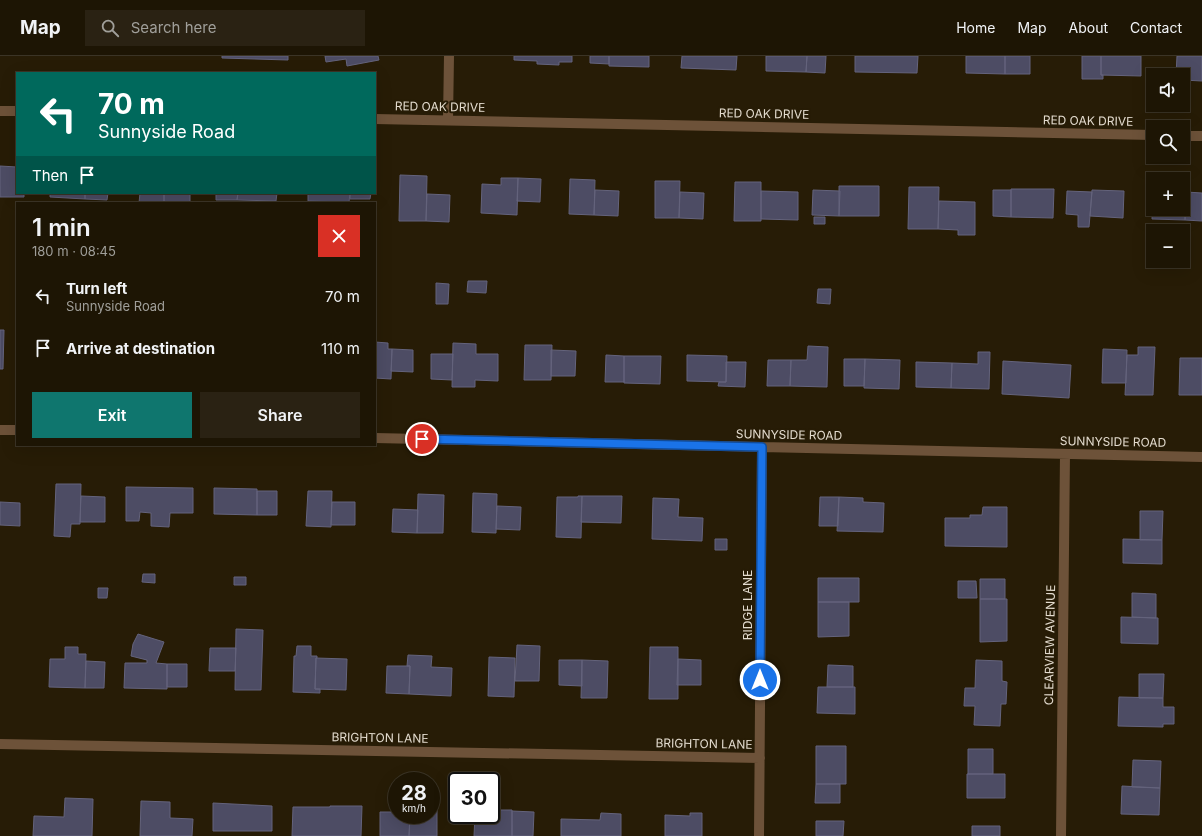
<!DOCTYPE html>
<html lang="en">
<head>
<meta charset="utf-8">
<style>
	:root { --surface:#1d1504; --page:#2a2213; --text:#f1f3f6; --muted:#a09f9a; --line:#3b3426; --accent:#0f766e }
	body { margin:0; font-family:Inter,sans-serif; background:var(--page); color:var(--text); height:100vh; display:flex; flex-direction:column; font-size:15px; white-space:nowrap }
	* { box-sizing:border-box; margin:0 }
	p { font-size:13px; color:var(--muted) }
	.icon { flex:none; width:22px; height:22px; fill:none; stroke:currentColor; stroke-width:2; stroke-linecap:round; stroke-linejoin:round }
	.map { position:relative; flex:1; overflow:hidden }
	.details { position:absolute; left:16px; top:146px; width:360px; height:244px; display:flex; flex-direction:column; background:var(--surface); border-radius:0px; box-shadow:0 4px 16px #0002,0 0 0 1px var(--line) }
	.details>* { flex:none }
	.banner { position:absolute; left:16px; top:16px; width:360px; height:122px; border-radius:0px; box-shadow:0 4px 16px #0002,0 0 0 1px var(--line); background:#00695c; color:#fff; overflow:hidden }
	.tools { position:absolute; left:1146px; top:12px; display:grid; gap:8px }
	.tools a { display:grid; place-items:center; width:44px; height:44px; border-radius:0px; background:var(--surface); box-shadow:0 4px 16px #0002,0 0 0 1px var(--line); font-size:20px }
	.speed { position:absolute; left:388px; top:716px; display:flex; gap:8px; font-size:20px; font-weight:700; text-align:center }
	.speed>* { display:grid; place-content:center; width:52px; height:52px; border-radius:50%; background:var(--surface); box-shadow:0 4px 16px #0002,0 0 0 1px var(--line); line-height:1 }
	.speed small { font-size:10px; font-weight:400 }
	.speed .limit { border:2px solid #111; border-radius:6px; background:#fff; color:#111 }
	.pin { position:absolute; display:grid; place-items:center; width:34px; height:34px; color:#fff; margin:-17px; border:2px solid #fff; border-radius:50%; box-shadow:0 1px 4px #0007 }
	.me { position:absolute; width:44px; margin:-22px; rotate:0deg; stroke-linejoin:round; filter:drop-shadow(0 0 3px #0008) }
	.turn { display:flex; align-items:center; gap:14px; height:84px; padding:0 16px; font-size:18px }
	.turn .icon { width:52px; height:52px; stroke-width:2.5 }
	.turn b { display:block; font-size:28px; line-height:34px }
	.then { display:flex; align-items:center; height:38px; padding:0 16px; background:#0003; gap:8px; font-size:15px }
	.round { display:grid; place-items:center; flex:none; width:42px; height:42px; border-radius:0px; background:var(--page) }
	.summary { display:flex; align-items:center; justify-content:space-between; height:68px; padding:0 16px }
	h1 { font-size:24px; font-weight:600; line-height:30px }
	.action { display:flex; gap:8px; margin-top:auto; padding:8px 16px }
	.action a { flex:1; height:46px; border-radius:0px; background:var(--accent); color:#fff; font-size:16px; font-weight:600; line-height:46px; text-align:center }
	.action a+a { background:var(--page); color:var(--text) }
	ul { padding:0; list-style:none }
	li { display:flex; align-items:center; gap:12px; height:52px; padding:0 16px }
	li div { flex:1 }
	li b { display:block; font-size:15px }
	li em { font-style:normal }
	header { display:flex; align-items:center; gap:24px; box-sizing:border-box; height:56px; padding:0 20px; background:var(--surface); border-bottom:1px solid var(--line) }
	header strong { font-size:19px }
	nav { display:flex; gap:22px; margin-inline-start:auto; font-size:14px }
	.search { width:280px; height:36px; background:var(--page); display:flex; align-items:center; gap:10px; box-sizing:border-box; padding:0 14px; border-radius:0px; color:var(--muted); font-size:15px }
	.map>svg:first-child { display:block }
	.building { fill:#4d4c64; stroke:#64637c }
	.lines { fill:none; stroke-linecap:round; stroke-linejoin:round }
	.minor { stroke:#6d5239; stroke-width:10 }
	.route-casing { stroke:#114b97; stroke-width:10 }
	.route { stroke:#1a73e8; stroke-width:7 }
	.labels { text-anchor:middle; stroke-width:4; stroke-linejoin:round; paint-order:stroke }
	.street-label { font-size:12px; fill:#e3dbce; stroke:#271c06 }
</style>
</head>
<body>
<header>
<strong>Map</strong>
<div class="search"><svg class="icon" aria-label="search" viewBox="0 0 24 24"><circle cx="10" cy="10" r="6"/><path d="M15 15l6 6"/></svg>Search here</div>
<nav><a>Home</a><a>Map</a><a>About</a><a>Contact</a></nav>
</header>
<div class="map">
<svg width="1202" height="780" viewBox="0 0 1202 780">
	<rect width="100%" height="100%" fill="#271c06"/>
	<path class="building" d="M222,0H288V4L222,2Z
		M325,0H378L379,4L347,10L346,3L326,6Z
		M514,0H572V6H559V9L537,8V5L514,4Z
		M590,0H609V8L590,7Z
		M609,0H649V11L609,10Z
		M682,0H737L736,14L681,12Z
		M766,0H807L806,16L766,15Z
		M807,0H826L825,17L806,16Z
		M855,0H918L917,17L855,16Z
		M966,0H1005V18L966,17Z
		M1005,0H1030V18H1005Z
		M1082,0H1101V19H1103V23H1082Z
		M1101,0H1141V20L1101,19Z
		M1177,0H1202V25L1183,24V19H1176Z
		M0,110L17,111V137H24V141H0Z
		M400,119L427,120L426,165H399Z
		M501,122H518L517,159L481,157L482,128L501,129Z
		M518,122L541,123L540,146L517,145Z
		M570,123L595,124L594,159L569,158Z
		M655,125H680L679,162H655Z
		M735,126H761V165H734Z
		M839,130H879V160H839Z
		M909,131H939L938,173H908Z
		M1011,133H1054L1053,162L1011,161Z
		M595,134L619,135L618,160L594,159Z
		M813,134L840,135L839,160L812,159Z
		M993,134H1011V161L993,160Z
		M1092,134L1124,135L1123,162L1090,160Z
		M761,135L798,136V164L761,163Z
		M1067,135L1092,136L1089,171H1078V159L1066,158Z
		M1153,135V153H1183V136H1186L1185,164L1152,163Z
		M680,136L704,137L703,163L679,162Z
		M1186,136L1202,137V165L1185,164Z
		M50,137H85V143L50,141Z
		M85,137H108L107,144L85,143Z
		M140,137H164V147H139Z
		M164,137H190V147H164Z
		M216,137H238L237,144H216Z
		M238,137H277L276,145L237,144Z
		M308,137H350L349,146L308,145Z
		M350,137H371L370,143H350Z
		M427,138L450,139L449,166L426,165Z
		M939,145L975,146V179H958V174L938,173Z
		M814,161H825V168H814Z
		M468,225H487L486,237L467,236Z
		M436,227L449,228L448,248H436Z
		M818,233H831L830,248L817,247Z
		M0,274H4L3,313H0Z
		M375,286L388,287V293H392L391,323L375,322Z
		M453,287L476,288V298H498V325L475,324V331H452Z
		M525,289H552L551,324H524Z
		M808,290L828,291L827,331L790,330L791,304H807Z
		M1138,291H1155L1153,339H1125L1127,299H1138Z
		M392,293L413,294V316L391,315Z
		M1103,293L1127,294L1126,327H1102Z
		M551,294L576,295L575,320H551Z
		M978,296H990L989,333L951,332L952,307L978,308Z
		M431,298H453L452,324L431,323Z
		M606,299L624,300V326H605Z
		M687,299L727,300L726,326L687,325Z
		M624,300H661L660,328L624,327Z
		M1180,302H1202V339H1179Z
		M844,303H865L864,330H844Z
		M865,303L900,304L899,333L864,332Z
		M768,304H791L790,330H767Z
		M1003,305L1071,309L1069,342L1002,338Z
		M726,306H746L745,331L718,330L719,326H726Z
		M916,306L952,307L951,332L916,331Z
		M56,428H81L80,468H71L70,481L54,480Z
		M126,431L193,432V457H170L169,471L151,470V457L140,456L139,465H126Z
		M214,432L257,433V459L214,458Z
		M257,435H277V459H257Z
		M308,435H332L331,471L306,470Z
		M473,437L497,438L496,477L472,476Z
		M418,438L444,439L443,477H417Z
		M81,440L105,441V466H80Z
		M578,440H582L581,482L556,481L557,441H578Z
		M582,440H622L621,467L581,466Z
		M820,441H839L838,470H819Z
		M839,441L863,442V446L884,447L883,476L837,475Z
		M653,442L679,443L678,461L703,462L702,485L652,483Z
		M0,446L20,447V470L0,469Z
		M332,446H355V469H331Z
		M497,450L521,451L520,474L496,473Z
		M983,451H1007V491L945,490V462H970V459H982Z
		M393,453L418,454L417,477L392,476Z
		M1140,455H1163L1162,484H1140Z
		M715,483H727V494H715Z
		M1123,483L1162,484V508L1123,507Z
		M143,518H155V527L142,526Z
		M234,521H246V529H234Z
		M818,522H859V546H818Z
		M980,523H1005V543H980Z
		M958,525H976L977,542H958Z
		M98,532H108L107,542H98Z
		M1132,537L1156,538V562L1132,561Z
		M980,543H1007V585L980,586Z
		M818,546H849V580L818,581Z
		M1121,561L1158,562V588L1121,587Z
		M236,573L263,574L261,634H235Z
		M138,578L164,586L156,607L167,608V633L124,632L125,607H147V604L131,600L133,588Z
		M517,589L540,590L539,625H515Z
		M297,590H311V600H317V602H316L315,633H320V637L293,636L294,600H296Z
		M65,591H78V598H86L85,632L49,631L50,603H65Z
		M650,591H678V643H649Z
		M210,592H236L235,615H209Z
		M408,599L432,600L431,611L452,612L451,640L409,638L410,610H407Z
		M489,601L515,602L514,641L488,640Z
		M316,602L347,603L346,634L315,633Z
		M678,603L701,604V629H677Z
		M559,604H582V630L559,629Z
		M582,604L608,605L607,642H581Z
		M976,604L1002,605V625L1007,626L1006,648H1001L1000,670L974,669L975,650H964L965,632H975Z
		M86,605L105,606L104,632H85Z
		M167,608H187V631H167Z
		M828,609L853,610V631H827Z
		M387,610H410L409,638L386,637Z
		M1139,618H1164L1163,642H1139Z
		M818,631H855V658L817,657Z
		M1119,641L1163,642V651H1174V668H1163V671L1118,670Z
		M816,690H846V728H816Z
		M968,693H993V718H968Z
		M1133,704L1161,705L1160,732L1132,731Z
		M967,718H1005V742H967Z
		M816,728H840V747H815Z
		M1122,730L1160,732L1159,759L1121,758Z
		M65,742L93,743L92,780H33L34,760L64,761Z
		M141,745L170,746V762L193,763L192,780H140Z
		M213,747L272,750V775H213Z
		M330,750H362L361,780H292L293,751H330Z
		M431,753H437V780H409L410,759H431Z
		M491,754H512V780H474L475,759H491Z
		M512,755L534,756L533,780H512Z
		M380,756H397V759H410L409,780H380Z
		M601,757L621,758V780H561V763L600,764Z
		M690,757H702V780H665V759L690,760Z
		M816,765H844L843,780H816Z
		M972,770H1000V780H972Z"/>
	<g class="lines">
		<path class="minor" d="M0,55H17
			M375,63L1153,79
			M448,64L449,0
			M1183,80H1202
			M0,374H17
			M375,382L1202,401
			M0,688L760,702
			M759,780L762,391
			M1061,780L1065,398"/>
	</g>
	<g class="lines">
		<defs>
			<path id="route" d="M422,383L762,391L760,624"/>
		</defs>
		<use href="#route" class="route-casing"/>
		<use href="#route" class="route"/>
	</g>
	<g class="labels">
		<g class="street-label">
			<text transform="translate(440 51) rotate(1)" y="4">RED OAK DRIVE</text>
			<text transform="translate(764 58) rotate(1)" y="4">RED OAK DRIVE</text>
			<text transform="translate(1088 65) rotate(1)" y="4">RED OAK DRIVE</text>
			<text transform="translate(789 379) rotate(1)" y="4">SUNNYSIDE ROAD</text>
			<text transform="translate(1113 386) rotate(1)" y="4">SUNNYSIDE ROAD</text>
			<text transform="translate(748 549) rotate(-90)" y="4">RIDGE LANE</text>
			<text transform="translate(1050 589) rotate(-89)" y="4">CLEARVIEW AVENUE</text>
			<text transform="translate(380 682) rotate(1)" y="4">BRIGHTON LANE</text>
			<text transform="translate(704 688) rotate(1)" y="4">BRIGHTON LANE</text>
		</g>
	</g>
</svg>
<div class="tools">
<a><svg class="icon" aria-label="sound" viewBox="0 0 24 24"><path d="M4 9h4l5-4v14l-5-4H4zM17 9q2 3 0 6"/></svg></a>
<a><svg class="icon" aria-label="search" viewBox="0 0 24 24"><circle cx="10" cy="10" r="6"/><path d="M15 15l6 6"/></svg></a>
<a>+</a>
<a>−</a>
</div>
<div class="speed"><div>28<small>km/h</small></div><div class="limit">30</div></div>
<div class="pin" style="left:422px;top:383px;background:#d93025"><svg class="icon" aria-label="arrive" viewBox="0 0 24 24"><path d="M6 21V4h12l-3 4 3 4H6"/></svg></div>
<svg class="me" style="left:760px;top:624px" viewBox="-20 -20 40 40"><circle r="17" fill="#1a73e8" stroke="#fff" stroke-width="3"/><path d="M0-11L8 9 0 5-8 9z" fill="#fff"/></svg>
<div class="banner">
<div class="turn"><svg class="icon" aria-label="left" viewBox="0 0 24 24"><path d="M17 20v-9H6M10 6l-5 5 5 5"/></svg><div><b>70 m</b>Sunnyside Road</div></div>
<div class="then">Then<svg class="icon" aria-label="arrive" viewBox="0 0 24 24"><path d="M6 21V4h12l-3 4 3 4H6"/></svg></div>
</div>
<section class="details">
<div class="summary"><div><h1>1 min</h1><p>180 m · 08:45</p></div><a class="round" style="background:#d93025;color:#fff"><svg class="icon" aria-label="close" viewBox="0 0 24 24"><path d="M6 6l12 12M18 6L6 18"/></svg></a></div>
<ul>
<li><svg class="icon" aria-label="left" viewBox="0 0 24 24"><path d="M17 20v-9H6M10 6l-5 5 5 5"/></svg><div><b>Turn left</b><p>Sunnyside Road</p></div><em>70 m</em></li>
<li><svg class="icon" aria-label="arrive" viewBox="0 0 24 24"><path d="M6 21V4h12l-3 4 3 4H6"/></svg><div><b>Arrive at destination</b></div><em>110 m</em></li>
</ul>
<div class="action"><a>Exit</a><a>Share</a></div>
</section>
</div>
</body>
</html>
